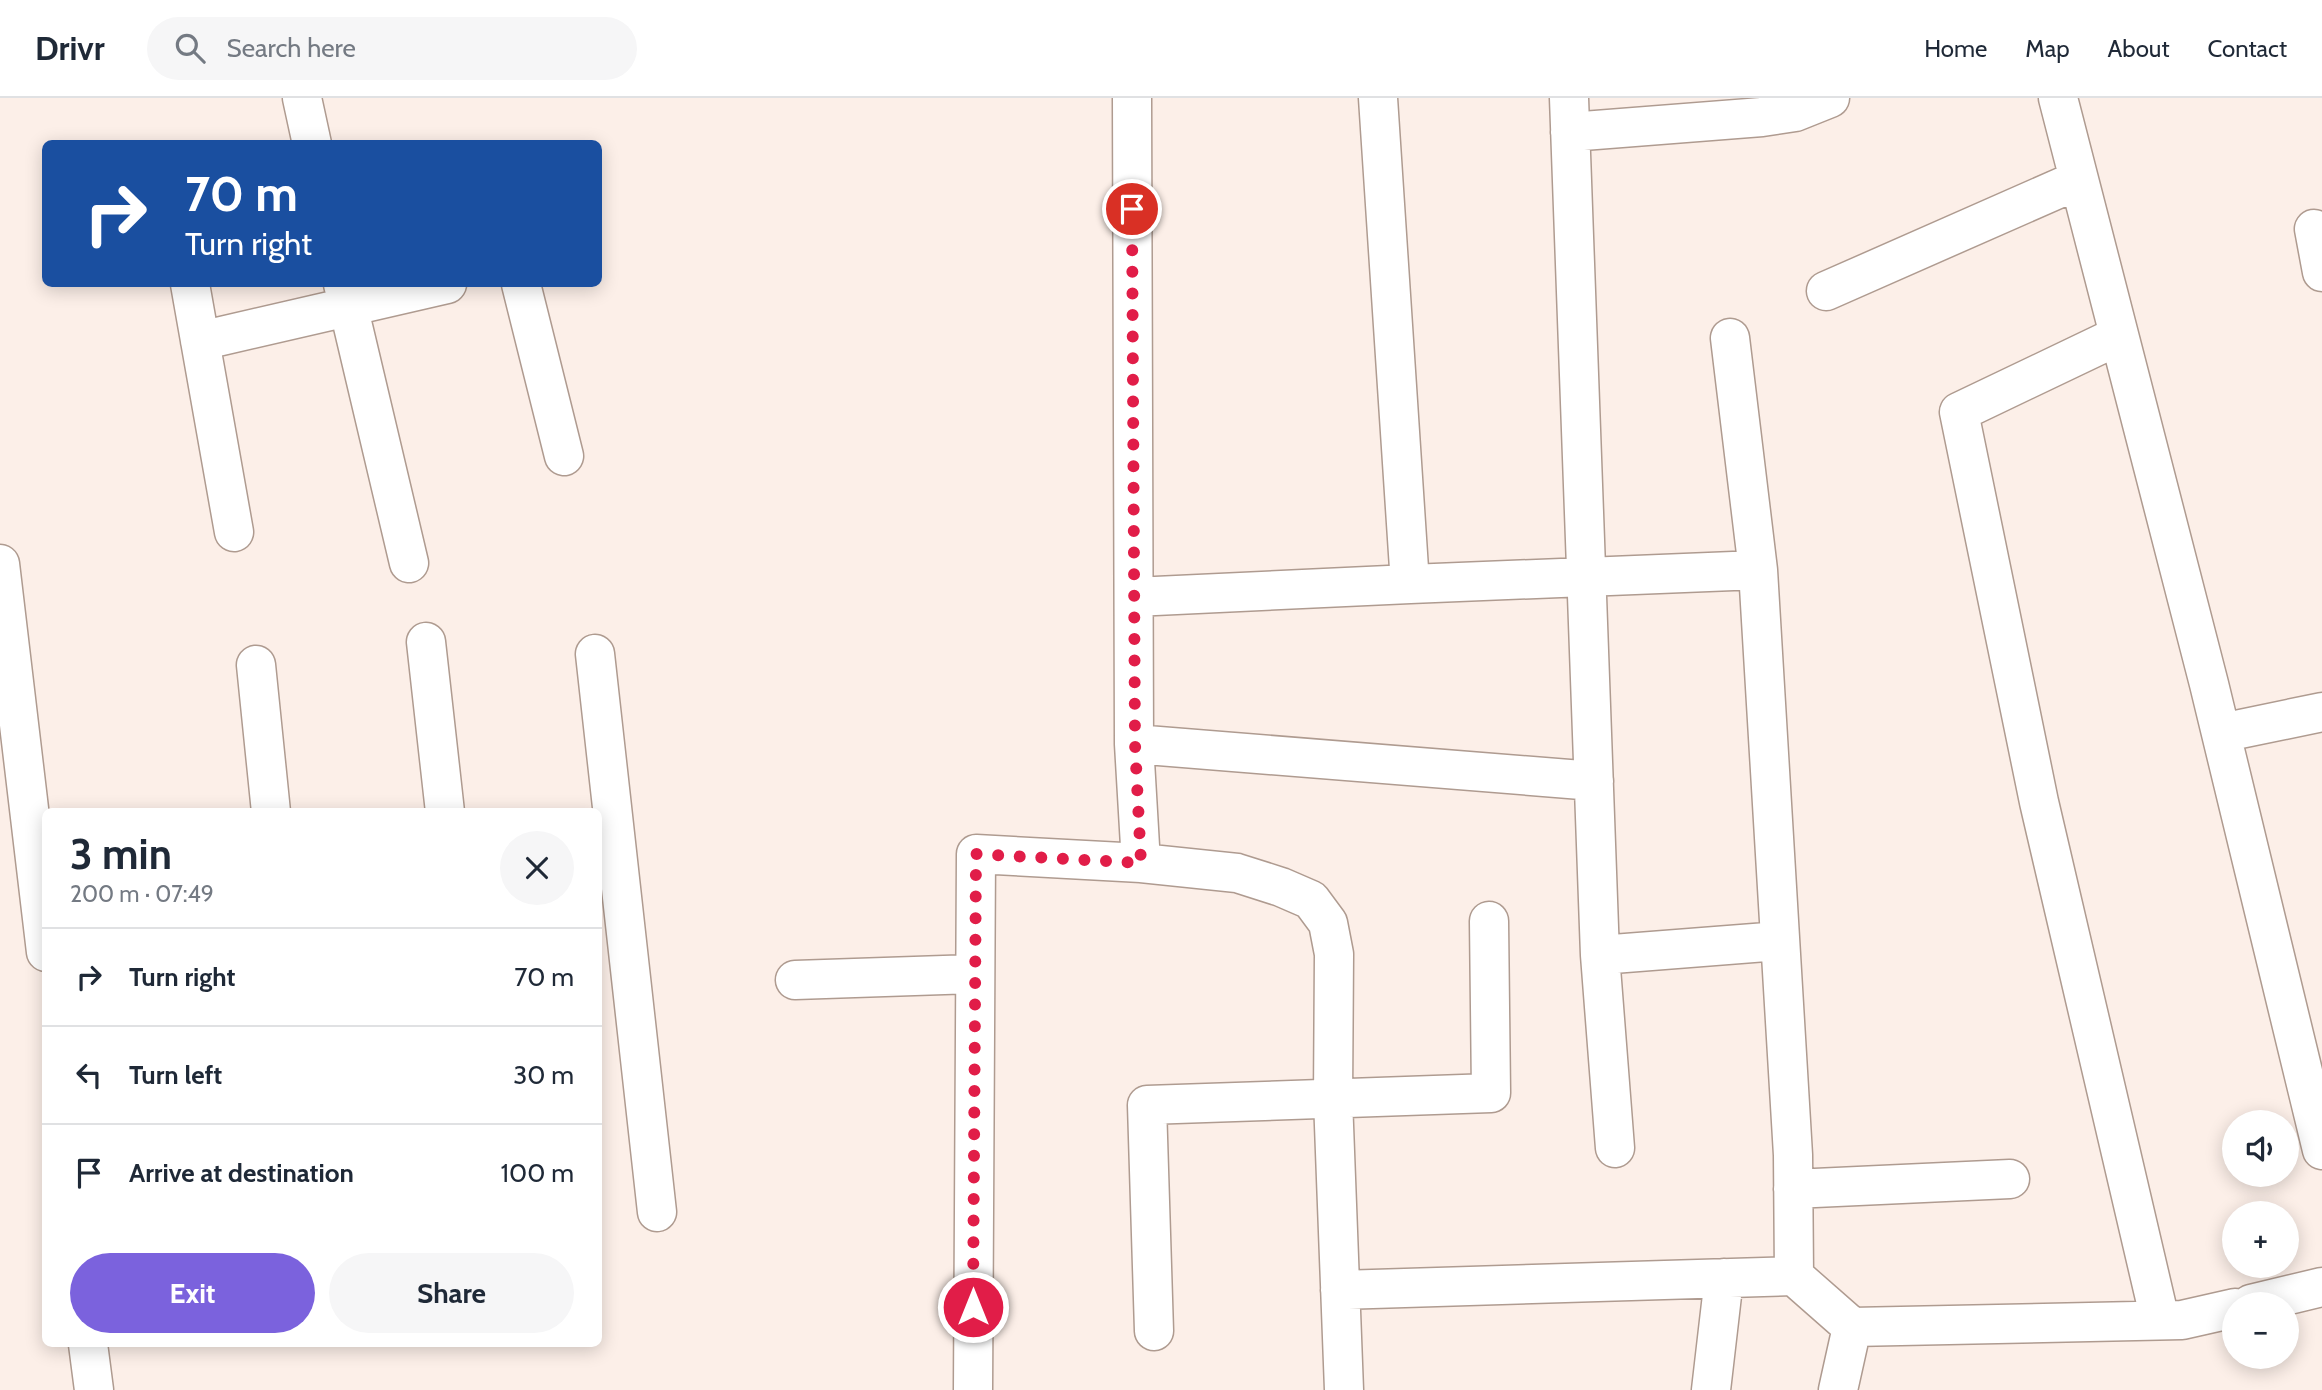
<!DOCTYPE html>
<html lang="en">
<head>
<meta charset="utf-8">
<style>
	:root { --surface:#fff; --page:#f6f6f7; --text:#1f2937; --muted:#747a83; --line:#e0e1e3; --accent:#7b62dd }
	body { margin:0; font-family:Cabin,sans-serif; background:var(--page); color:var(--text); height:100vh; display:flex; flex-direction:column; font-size:26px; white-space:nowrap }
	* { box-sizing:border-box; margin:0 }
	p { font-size:23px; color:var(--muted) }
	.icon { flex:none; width:38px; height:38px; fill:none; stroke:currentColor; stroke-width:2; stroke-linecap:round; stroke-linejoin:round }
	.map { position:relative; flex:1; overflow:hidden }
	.side { position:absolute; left:42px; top:710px; width:560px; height:539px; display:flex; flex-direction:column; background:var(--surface); border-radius:10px; box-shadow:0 4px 18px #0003 }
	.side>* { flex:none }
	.guide { position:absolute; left:42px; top:42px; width:560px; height:147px; border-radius:10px; box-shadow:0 4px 18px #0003; background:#1a4fa0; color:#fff; overflow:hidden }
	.buttons { position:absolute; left:2222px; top:1012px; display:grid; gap:14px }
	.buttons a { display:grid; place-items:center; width:77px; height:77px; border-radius:50%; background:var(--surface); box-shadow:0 4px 18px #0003; font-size:35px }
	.pin { position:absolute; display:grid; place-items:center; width:60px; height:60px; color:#fff; margin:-30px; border:4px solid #fff; border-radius:50%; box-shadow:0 2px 7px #0007 }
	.me { position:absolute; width:77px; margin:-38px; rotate:0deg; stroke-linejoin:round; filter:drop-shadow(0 0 5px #0008) }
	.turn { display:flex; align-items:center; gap:24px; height:147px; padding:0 28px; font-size:32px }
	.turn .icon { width:91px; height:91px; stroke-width:2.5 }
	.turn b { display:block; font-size:49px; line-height:60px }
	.round { display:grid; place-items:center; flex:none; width:74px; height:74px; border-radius:37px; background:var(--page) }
	.headline { display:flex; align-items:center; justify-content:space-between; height:119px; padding:0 28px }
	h1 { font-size:42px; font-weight:800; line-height:52px }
	.cta { display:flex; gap:14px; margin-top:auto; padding:14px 28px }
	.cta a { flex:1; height:80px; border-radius:42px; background:var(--accent); color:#fff; font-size:28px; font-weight:800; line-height:80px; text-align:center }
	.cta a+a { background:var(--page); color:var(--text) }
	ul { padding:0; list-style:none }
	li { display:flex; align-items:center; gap:21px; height:98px; padding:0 28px; border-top:2px solid var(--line) }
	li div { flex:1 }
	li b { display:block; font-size:26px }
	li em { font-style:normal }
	header { display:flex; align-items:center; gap:42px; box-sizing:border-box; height:98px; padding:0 35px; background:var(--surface); border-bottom:2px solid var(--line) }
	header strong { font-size:33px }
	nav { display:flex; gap:38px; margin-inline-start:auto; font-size:24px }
	.search { width:490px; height:63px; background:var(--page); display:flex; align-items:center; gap:18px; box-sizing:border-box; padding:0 24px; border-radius:38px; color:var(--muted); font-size:26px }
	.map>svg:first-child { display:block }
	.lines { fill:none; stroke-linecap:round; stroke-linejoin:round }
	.minor-casing { stroke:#af9b90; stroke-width:41 }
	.tertiary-casing { stroke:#af9b90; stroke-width:41 }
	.minor { stroke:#fff; stroke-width:38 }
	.tertiary { stroke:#fff; stroke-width:38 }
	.route { stroke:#e11d48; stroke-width:12; stroke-dasharray:0 21.6 }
</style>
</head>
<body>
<header>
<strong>Drivr</strong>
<div class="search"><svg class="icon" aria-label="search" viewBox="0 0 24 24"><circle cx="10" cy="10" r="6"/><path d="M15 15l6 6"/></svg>Search here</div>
<nav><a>Home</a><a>Map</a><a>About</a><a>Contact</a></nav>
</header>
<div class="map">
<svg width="2322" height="1292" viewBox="0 0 2322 1292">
	<rect width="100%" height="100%" fill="#fcefe8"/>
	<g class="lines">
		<defs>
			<path id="minor" d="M302,0L312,46
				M1132,0L1134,646L1141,765
				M1378,0L1410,486L1758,472L1793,1057L1794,1178L1852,1229L2182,1222L2235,1210
				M1569,0L1600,857L1615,1050
				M2058,0L2209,586L2322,1052
				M1570,34L1762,19L1795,14L1830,0
				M2314,131L2322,174
				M190,186L234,434
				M343,186L409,465
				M521,186L564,358
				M1826,193L2078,82
				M2118,238L1959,314L2039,704L2160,1222
				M1730,240L1758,472
				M200,243L447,186
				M1134,499L1410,486
				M426,544L445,714
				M595,556L657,1114
				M256,567L271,714
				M2221,635L2322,614
				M1134,646L1594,683
				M1600,857L1780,843
				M795,882L974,876
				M1793,1091L2010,1081
				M1340,1192L1794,1178
				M2251,1206L2322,1189
				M1154,1233L1147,1007L1491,995L1489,823
				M973,1292L976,756L1141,765L1237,775L1281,789L1311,802L1328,825L1334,856L1333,1001L1344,1292
				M1711,1292L1724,1180
				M1838,1292L1852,1229"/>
			<path id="tertiary" d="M0,466L46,854
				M88,1246L94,1292"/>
		</defs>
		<use href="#minor" class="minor-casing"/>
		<use href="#tertiary" class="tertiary-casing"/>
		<use href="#minor" class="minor"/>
		<use href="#tertiary" class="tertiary"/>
	</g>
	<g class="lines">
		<path class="route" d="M973,1209L976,756L1141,765L1135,646L1132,111"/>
	</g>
</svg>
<div class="buttons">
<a><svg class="icon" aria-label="sound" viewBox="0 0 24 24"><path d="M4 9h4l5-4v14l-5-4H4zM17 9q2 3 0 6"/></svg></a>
<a>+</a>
<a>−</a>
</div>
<div class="pin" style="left:1132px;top:111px;background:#d93025"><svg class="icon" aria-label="arrive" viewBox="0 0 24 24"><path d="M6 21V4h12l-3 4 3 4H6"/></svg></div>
<svg class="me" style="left:973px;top:1209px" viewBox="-20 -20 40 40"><circle r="17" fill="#e11d48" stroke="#fff" stroke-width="3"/><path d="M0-11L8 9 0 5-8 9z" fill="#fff"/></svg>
<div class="guide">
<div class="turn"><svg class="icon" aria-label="right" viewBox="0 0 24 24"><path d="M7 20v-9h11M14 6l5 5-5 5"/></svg><div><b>70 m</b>Turn right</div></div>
</div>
<section class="side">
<div class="headline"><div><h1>3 min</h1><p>200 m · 07:49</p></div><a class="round"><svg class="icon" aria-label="close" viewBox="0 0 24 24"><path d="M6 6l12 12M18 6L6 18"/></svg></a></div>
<ul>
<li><svg class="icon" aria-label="right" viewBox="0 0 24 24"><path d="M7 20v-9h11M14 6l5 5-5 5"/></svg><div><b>Turn right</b></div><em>70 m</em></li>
<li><svg class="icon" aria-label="left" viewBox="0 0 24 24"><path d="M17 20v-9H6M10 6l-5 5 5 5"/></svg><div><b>Turn left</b></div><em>30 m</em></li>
<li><svg class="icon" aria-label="arrive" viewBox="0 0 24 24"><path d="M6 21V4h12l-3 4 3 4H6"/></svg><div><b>Arrive at destination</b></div><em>100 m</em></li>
</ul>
<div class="cta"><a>Exit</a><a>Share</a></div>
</section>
</div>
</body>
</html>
